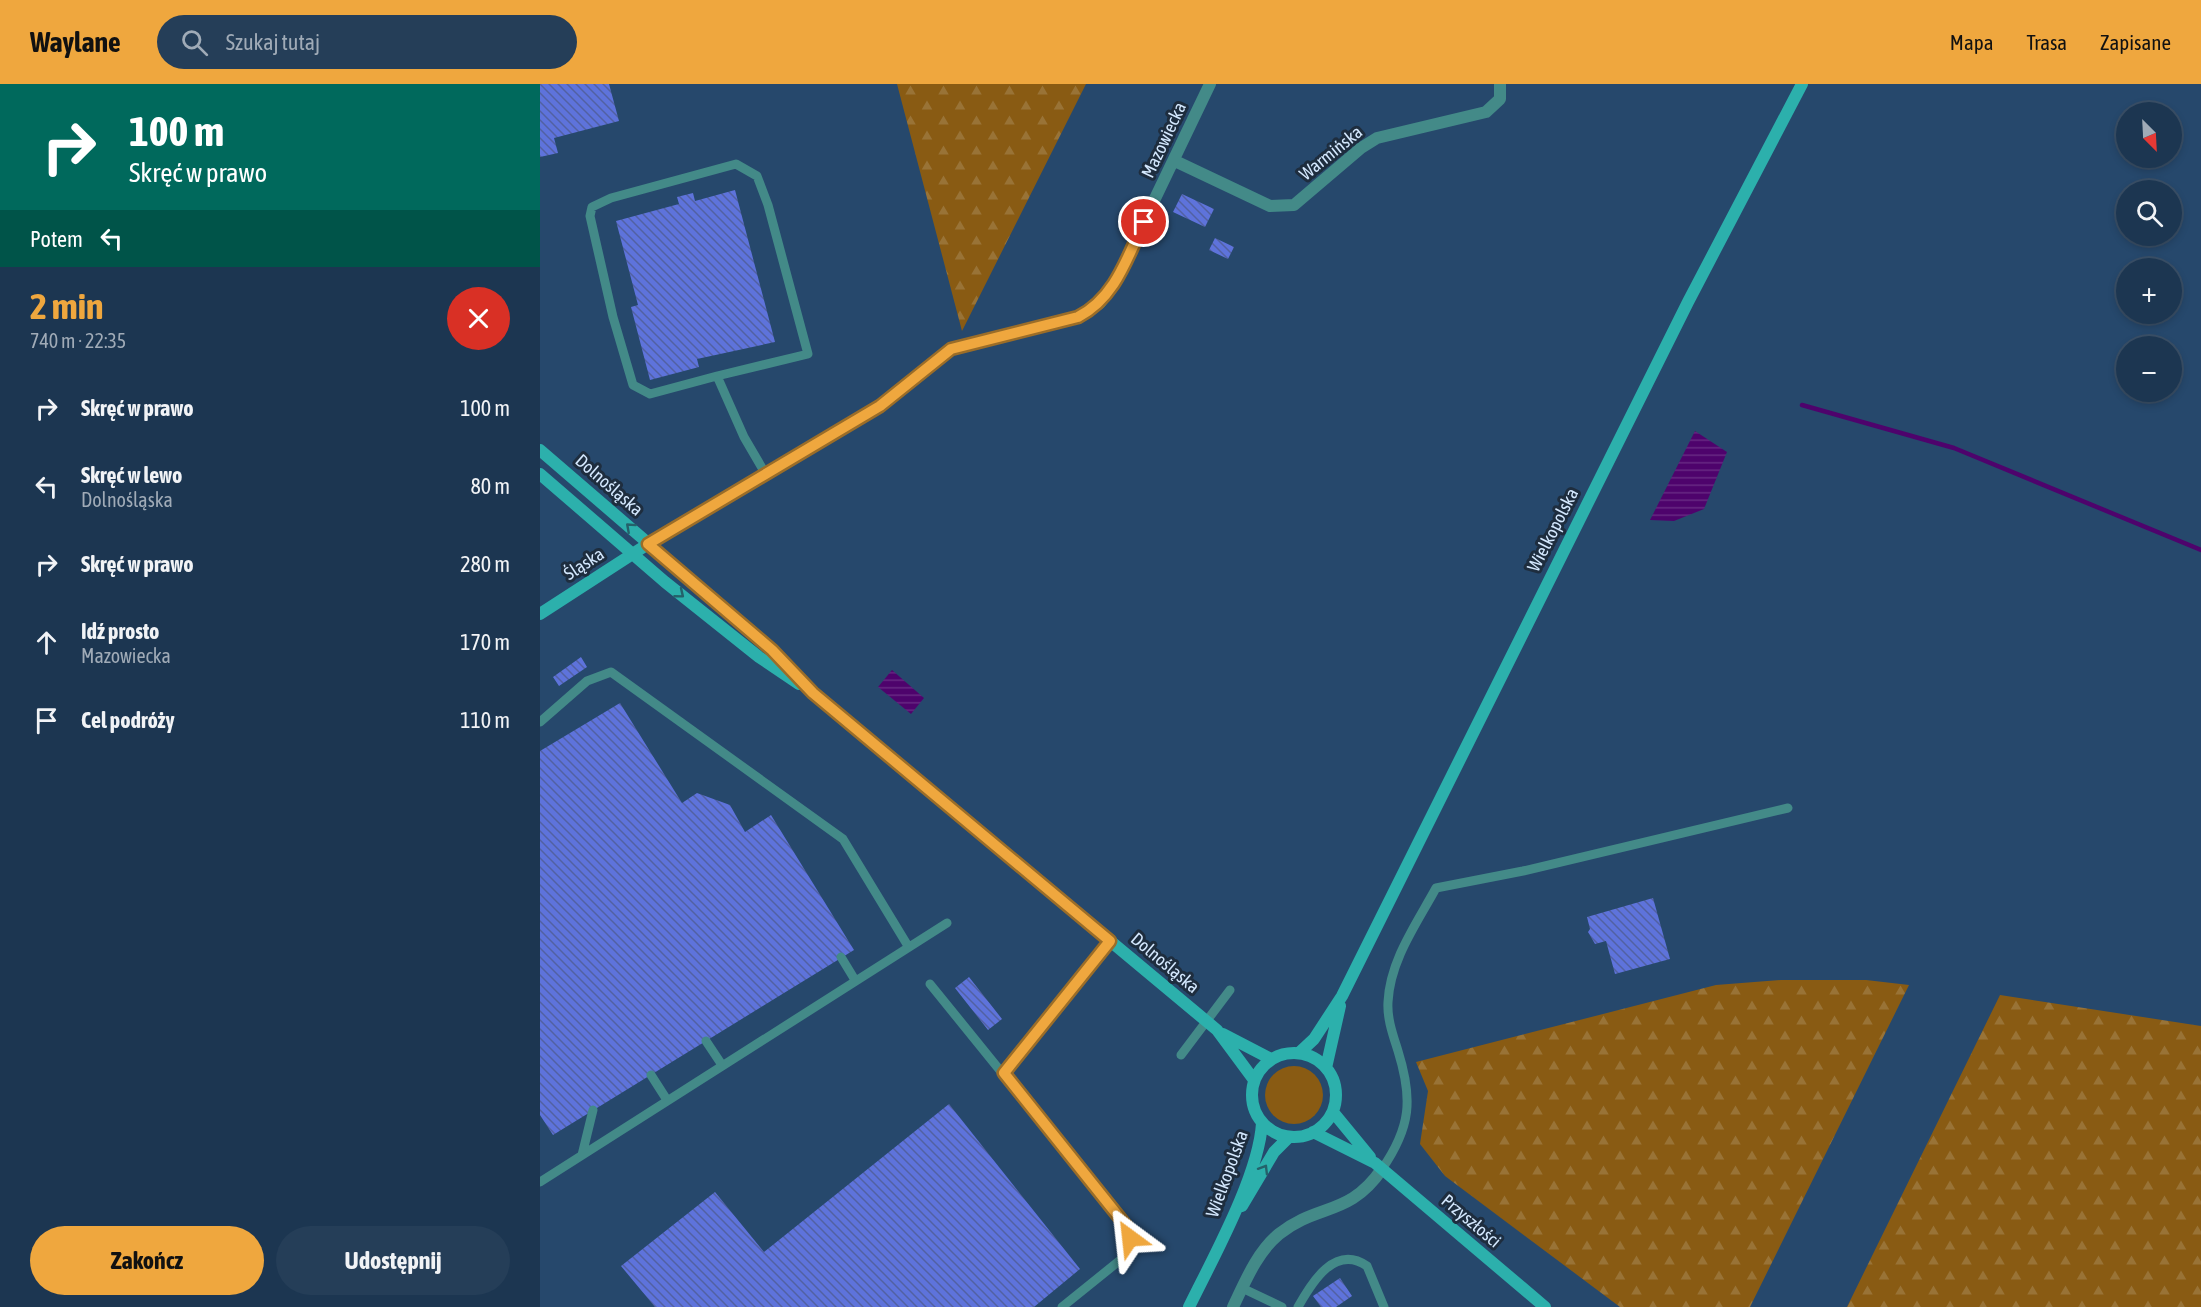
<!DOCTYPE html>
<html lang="pl">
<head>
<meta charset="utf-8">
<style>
	:root { --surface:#1c3651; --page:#253e58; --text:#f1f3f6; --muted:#a0abb7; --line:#3a5068; --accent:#efa73e }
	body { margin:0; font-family:"Asap Condensed",sans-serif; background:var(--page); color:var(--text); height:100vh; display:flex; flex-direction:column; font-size:22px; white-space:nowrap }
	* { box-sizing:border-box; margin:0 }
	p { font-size:20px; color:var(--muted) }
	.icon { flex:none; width:33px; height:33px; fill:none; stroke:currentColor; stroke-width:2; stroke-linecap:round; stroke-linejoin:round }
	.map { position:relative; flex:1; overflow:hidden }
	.details { display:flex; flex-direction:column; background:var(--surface); width:540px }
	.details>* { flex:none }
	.top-card { background:#00695c; color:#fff; overflow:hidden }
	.needle { width:39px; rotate:156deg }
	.controls { position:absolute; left:1576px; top:18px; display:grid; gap:12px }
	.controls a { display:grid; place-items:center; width:66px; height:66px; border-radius:50%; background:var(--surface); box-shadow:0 3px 9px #0003,0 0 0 2px var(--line); font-size:30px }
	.pin { position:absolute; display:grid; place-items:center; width:51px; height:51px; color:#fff; margin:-26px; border:3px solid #fff; border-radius:50%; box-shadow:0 2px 6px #0007 }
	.me { position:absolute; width:66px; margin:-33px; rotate:330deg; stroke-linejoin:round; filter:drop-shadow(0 0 4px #0008) }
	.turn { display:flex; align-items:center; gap:21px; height:126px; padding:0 30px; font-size:27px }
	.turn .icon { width:78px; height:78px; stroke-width:2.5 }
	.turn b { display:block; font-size:42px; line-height:51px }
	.then { display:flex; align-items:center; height:57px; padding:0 30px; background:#0003; gap:12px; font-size:22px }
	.round { display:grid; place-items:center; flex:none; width:63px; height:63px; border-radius:32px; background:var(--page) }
	.overview { display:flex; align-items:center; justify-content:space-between; height:102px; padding:0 30px }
	h1 { font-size:36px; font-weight:700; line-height:45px; color:var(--accent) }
	.button { display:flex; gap:12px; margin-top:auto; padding:12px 30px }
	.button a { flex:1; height:69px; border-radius:36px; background:var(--accent); color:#111; font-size:24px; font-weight:700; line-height:69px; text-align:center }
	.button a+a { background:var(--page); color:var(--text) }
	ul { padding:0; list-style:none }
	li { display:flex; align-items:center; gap:18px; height:78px; padding:0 30px }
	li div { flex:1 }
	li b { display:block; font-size:22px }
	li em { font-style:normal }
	header { display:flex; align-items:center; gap:36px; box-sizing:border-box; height:84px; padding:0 30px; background:var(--accent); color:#111 }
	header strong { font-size:28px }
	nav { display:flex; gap:33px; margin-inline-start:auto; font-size:21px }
	.search { width:420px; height:54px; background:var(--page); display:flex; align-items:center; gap:15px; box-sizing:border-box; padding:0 21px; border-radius:33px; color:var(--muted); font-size:22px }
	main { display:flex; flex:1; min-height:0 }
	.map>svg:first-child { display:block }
	.green { fill:#895b13 }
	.forest { fill:url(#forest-firs) }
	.water { fill:url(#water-rules) }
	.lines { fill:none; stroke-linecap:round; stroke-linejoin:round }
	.stream { stroke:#4e036c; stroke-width:4.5 }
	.building { fill:url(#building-back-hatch) }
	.lane { stroke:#438a88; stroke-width:9 }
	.street { stroke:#438a88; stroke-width:12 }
	.secondary { stroke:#2cb0ac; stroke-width:12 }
	.oneway { stroke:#24616a }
	.route-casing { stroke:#9b6d28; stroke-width:15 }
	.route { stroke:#efa73e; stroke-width:10 }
	.labels { text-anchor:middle; stroke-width:6; stroke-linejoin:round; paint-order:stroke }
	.street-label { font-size:18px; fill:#d4e8fe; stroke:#1e2d3e }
</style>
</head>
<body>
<header>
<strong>Waylane</strong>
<div class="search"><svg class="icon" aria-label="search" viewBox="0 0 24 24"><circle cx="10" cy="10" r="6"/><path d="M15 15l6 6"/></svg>Szukaj tutaj</div>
<nav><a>Mapa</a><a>Trasa</a><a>Zapisane</a></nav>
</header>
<main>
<section class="details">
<div class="top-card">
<div class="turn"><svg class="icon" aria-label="right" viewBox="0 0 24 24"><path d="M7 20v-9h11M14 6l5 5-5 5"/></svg><div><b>100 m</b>Skręć w prawo</div></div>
<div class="then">Potem<svg class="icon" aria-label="left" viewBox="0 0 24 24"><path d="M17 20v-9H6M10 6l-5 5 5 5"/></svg></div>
</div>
<div class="overview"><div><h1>2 min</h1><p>740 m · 22:35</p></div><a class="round" style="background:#d93025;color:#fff"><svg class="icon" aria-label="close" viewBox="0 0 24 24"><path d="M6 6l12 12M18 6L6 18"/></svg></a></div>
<ul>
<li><svg class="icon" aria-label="right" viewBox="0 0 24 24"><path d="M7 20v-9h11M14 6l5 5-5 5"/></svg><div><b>Skręć w prawo</b></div><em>100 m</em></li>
<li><svg class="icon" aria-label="left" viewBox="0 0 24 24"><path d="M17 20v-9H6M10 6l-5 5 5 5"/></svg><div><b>Skręć w lewo</b><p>Dolnośląska</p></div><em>80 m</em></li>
<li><svg class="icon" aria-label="right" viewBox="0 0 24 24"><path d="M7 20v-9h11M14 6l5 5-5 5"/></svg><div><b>Skręć w prawo</b></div><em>280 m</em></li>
<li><svg class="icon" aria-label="ahead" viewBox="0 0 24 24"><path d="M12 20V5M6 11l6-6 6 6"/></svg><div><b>Idź prosto</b><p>Mazowiecka</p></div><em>170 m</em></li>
<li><svg class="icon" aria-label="arrive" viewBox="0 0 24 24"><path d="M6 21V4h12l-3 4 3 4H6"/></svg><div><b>Cel podróży</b></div><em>110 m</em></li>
</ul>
<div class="button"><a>Zakończ</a><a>Udostępnij</a></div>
</section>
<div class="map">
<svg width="1661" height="1223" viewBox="0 0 1661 1223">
	<defs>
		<pattern id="forest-firs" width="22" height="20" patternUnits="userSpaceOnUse" patternTransform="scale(1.5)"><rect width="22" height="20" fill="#895b13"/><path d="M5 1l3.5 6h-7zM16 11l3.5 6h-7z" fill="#997336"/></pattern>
		<pattern id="water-rules" width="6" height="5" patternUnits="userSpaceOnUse" patternTransform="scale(1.5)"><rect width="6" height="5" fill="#4e036c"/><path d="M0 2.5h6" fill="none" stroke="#672882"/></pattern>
		<pattern id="building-back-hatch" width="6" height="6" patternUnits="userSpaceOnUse" patternTransform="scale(1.5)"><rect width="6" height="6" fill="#5e73db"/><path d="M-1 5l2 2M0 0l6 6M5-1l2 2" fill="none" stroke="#5261a2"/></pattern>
	</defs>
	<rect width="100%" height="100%" fill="#26486c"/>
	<path class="green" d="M725 1011a29 29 0 1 1 58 0a29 29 0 1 1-58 0Z"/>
	<path class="forest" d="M357,0H546L422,247Z
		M1241,896H1326L1369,901L1210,1223H1080L905,1092L880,1060L888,1007L876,978L1176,901Z
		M1460,911L1661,942V1223H1307Z"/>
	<path class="water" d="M1155,347L1187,368L1164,425L1134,437L1110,436Z
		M352,586L384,614L371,630L338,603Z"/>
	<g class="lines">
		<path class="stream" d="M1262,321L1414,364L1661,466"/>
	</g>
	<path class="building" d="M0,0H69L79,37L14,54L18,69L0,73Z
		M195,106L235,258L157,275L159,283L110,296L91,223L98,221L76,137L139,120L137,113L153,109L155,117Z
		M642,110L674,125L665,143L633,128Z
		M675,154L694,163L688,175L669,166Z
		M41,573L47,583L19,602L13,593Z
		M80,619L142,719L157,709L190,721L205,748L231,731L314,866L13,1051L0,1031V667Z
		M1113,814L1130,875L1075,890L1066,857L1055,860L1048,848L1050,845L1047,833Z
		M429,893L462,935L448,946L415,904Z
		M409,1020L540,1185L494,1223H115L81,1182L175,1108L224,1168Z
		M800,1194L812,1212L796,1223H781L773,1212Z"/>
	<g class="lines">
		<path class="lane" d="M177,292L268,270L228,121L217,92L196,80L71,114L52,123L50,132L73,233L93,301L110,310L177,292L204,353L225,389
			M0,638L47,597L71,588L303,755L368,862
			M301,873L315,896
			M390,900L587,1143L590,1154L584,1173L522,1223
			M166,957L182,981
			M641,971L690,906
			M464,989L570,857
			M111,991L127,1016
			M42,1071L53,1026
			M842,1085C871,1043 873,1015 858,967C853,951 847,935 848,918C850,876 877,839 896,804L983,787L1248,724
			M0,1098L407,839
			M702,1204L742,1223
			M758,1223C772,1198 795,1160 827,1182L844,1223"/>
		<path class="street" d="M635,77L730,122L754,121L821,64L837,54L946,28L960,15V0
			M108,460L340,322L411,265L538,233L560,219L574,200L670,0
			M693,1223C705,1198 717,1168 739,1150C778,1119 809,1133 842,1085"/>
		<path class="secondary" d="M0,366L232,566L273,609L677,946L714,996
			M0,390L125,498L219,573L259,600
			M0,530L108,460
			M683,950L731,975
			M712 1011a42 42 0 1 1 84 0a42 42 0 1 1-84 0Z
			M759,969L774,955L802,912L1148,218L1262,0
			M786,984L800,922
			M793,1028L830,1073
			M773,1048L835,1079L1005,1223
			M702,1122L734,1068L749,1053
			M649,1223C673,1174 719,1091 722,1039"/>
	</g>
	<defs><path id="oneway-chevron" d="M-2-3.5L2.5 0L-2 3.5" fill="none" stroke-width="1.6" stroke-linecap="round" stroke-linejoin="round" transform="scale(1.5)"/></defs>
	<g class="oneway">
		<use href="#oneway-chevron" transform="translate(90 443) rotate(-138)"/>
		<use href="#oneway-chevron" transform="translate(140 510) rotate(39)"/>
		<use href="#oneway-chevron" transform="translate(724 1085) rotate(-59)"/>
	</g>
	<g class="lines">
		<defs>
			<path id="route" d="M590,1154L587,1143L464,989L570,857L273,609L232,566L108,460L340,322L411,265L538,233C575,214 587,174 604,138"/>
		</defs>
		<use href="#route" class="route-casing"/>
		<use href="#route" class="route"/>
	</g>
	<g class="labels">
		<g class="street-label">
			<text transform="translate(624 56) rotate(-65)" y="6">Mazowiecka</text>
			<text transform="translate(791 69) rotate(-39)" y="6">Warmińska</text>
			<text transform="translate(69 401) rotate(41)" y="6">Dolnośląska</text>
			<text transform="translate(1013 446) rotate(-63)" y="6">Wielkopolska</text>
			<text transform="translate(44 480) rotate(-33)" y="6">Śląska</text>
			<text transform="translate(625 879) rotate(40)" y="6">Dolnośląska</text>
			<text transform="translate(687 1090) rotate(-70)" y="6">Wielkopolska</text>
			<text transform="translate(931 1137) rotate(40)" y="6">Przyszłości</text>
		</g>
	</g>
</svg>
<div class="controls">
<a><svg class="needle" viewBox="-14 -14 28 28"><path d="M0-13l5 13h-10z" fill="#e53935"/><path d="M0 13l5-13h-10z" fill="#a0abb7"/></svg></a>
<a><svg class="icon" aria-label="search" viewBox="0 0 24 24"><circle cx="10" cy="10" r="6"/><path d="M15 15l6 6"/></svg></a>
<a>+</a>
<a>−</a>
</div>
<div class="pin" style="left:604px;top:138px;background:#d93025"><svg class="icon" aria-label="arrive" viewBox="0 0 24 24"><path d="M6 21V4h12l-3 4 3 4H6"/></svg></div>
<svg class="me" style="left:590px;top:1154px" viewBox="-20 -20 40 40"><path d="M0-17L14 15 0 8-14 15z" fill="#efa73e" stroke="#fff" stroke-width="4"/></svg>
</div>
</main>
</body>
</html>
